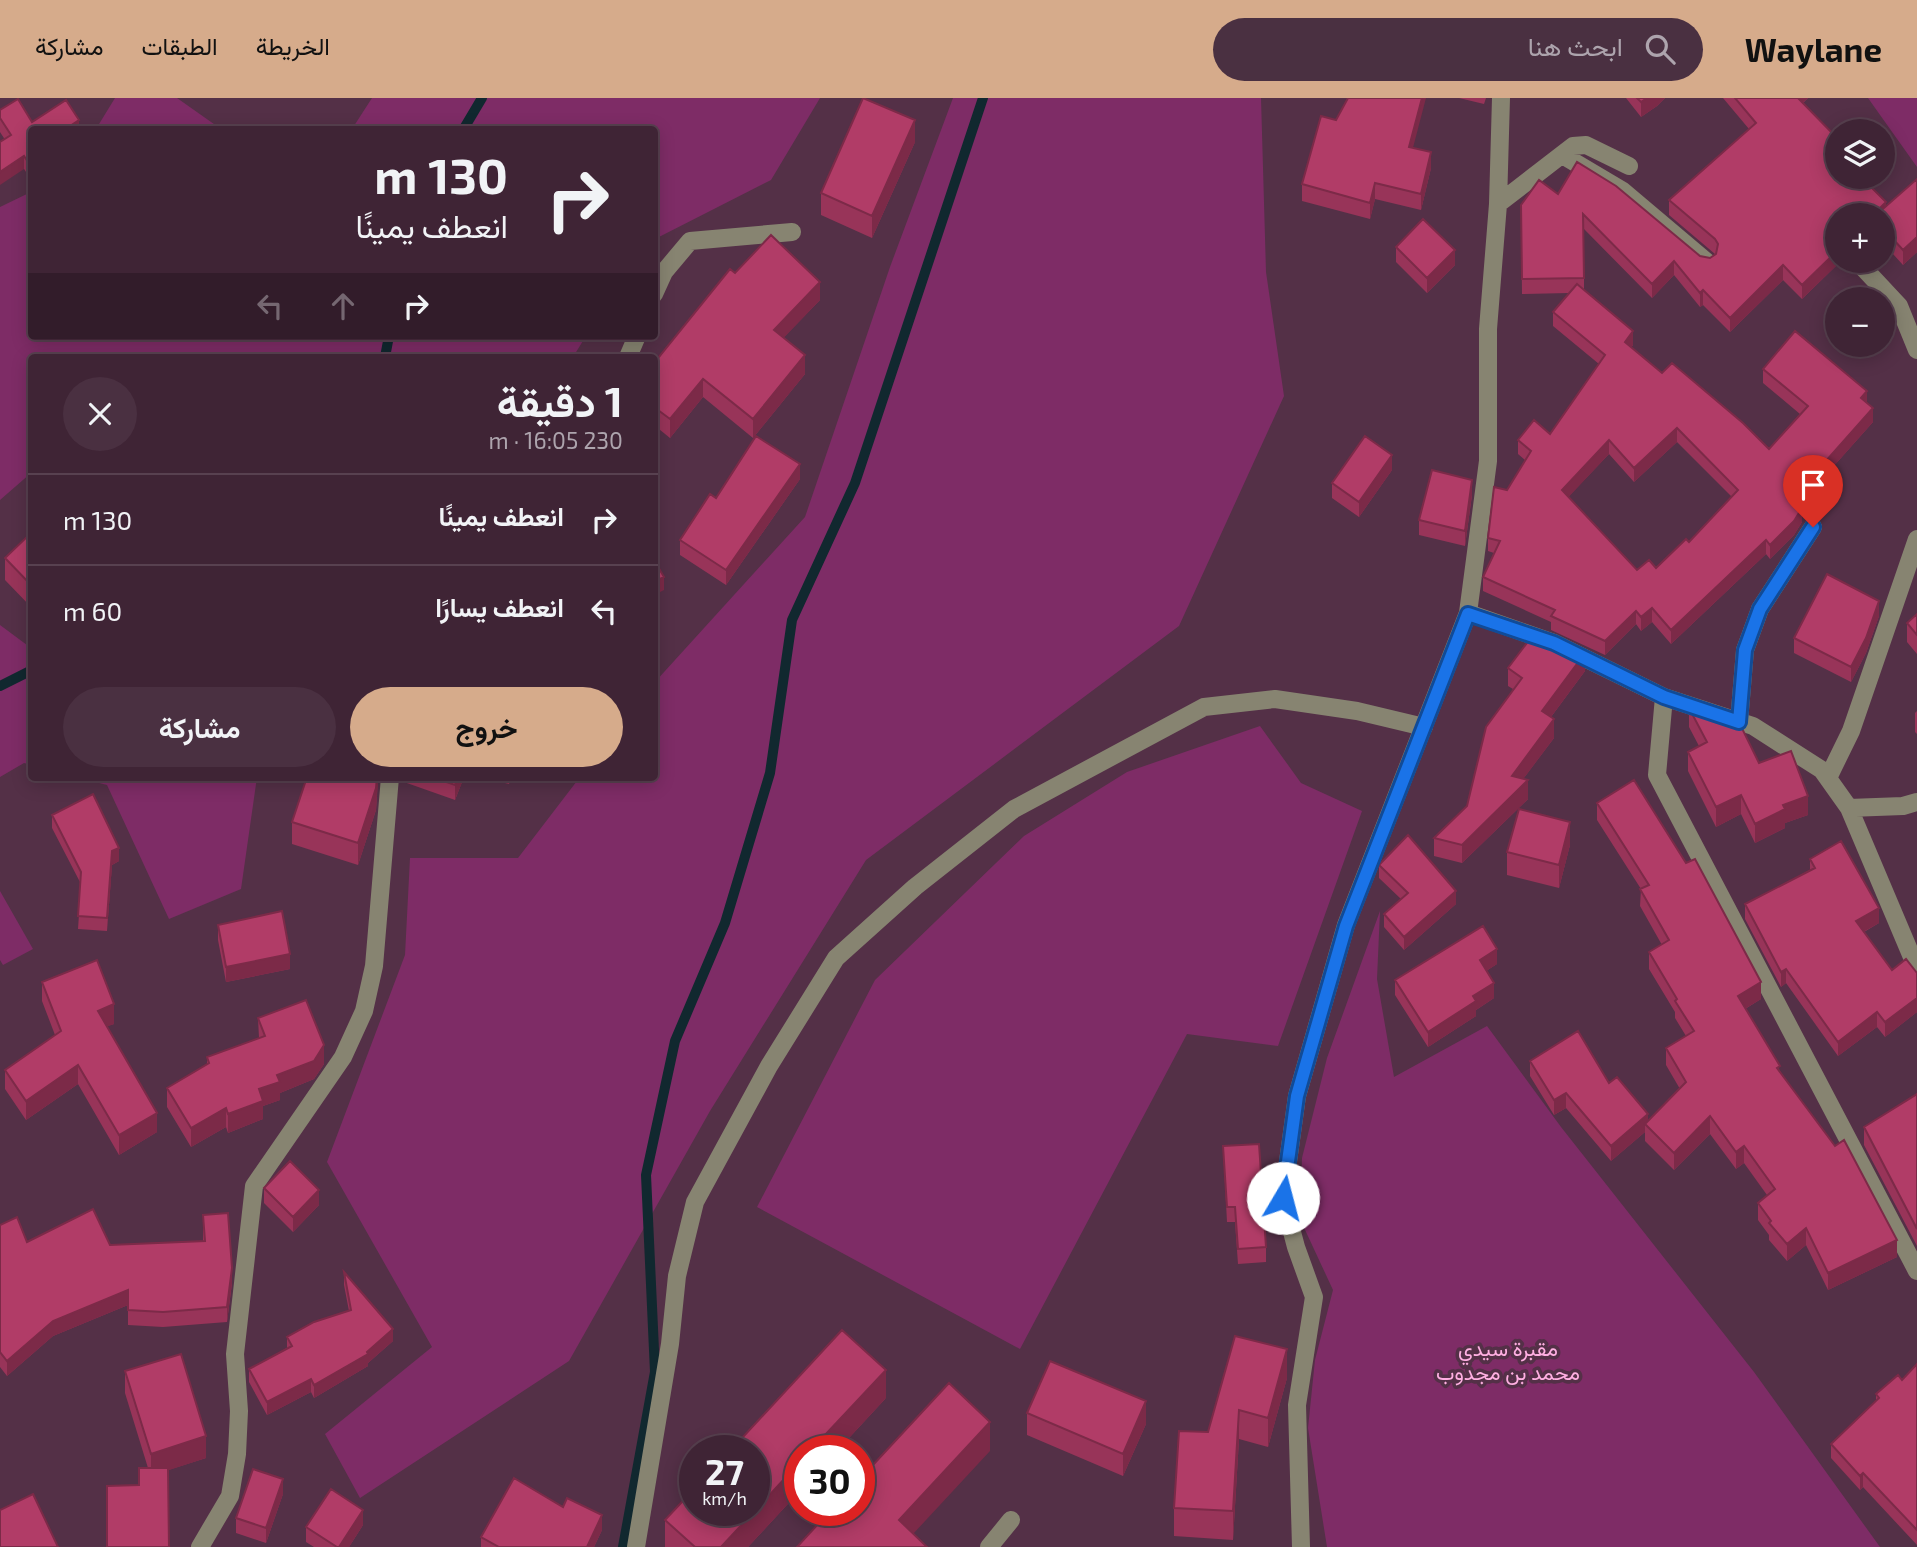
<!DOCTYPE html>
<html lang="ar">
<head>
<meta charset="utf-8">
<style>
	:root { --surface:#3f2435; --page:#4a3041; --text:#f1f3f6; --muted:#ada4ad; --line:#584150; --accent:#d6ab8b }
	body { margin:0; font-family:"Exo 2",Vazirmatn,sans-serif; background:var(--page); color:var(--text); direction:rtl; height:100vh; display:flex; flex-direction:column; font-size:26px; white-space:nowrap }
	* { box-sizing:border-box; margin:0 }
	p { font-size:23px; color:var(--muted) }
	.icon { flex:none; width:38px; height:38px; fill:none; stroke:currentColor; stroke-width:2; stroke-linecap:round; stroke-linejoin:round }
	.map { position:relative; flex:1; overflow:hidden; direction:ltr }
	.sheet { position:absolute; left:28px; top:256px; width:630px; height:427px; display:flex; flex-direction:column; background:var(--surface); border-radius:7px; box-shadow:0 4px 18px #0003,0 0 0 2px var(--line); direction:rtl }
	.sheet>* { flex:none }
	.banner { position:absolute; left:28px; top:28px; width:630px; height:214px; border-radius:7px; box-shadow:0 4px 18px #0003,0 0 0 2px var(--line); direction:rtl; background:#3f2435; color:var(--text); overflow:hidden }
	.tools { position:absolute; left:1825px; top:21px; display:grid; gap:14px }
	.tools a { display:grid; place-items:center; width:70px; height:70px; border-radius:50%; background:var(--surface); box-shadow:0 4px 18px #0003,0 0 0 2px var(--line); font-size:35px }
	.speed { position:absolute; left:679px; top:1337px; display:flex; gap:14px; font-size:35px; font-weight:700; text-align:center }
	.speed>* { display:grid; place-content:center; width:91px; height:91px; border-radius:50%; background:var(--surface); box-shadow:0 4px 18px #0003,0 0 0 2px var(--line); line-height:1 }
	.speed small { font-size:18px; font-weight:400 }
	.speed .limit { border:10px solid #d22; background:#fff; color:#111 }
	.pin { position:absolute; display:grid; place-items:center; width:60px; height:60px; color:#fff; margin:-72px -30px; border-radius:50% 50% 50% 0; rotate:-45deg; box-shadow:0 0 7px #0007 }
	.pin .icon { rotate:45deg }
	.me { position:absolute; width:77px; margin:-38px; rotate:8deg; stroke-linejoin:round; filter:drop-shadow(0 0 5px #0008) }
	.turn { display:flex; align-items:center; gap:24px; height:147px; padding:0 35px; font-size:32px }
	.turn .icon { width:91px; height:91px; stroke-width:2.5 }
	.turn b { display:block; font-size:49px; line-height:60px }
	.lanes { display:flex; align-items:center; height:66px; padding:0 35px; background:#0003; justify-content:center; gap:35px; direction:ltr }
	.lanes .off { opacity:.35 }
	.round { display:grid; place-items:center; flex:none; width:74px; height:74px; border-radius:37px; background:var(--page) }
	.head { display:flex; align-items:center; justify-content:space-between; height:119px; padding:0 35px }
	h1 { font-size:42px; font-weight:700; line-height:52px }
	.button { display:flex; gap:14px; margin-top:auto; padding:14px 35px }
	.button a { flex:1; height:80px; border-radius:42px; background:var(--accent); color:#111; font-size:28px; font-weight:700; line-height:80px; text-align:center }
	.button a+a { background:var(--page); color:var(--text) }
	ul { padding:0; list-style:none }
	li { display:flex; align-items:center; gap:21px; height:91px; padding:0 35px; border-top:2px solid var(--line) }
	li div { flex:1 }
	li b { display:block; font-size:26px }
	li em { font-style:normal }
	header { display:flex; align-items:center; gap:42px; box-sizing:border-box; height:98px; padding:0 35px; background:var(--accent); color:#111 }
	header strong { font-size:33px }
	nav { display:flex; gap:38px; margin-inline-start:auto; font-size:24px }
	.search { width:490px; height:63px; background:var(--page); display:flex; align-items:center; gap:18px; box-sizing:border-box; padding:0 24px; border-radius:38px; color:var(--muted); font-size:26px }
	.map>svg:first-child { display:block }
	.green { fill:#7e2c66 }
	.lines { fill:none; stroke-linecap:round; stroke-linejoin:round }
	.stream { stroke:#11282f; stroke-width:10 }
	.minor { stroke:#878471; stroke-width:18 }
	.wall { fill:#983459; fill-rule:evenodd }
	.shaded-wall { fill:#7c2a48 }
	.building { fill:#b13c67; stroke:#7c2a48; stroke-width:2; fill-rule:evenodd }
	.route-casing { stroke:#114b97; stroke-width:18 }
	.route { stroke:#1a73e8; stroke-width:12 }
	.labels { text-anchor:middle; stroke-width:7; stroke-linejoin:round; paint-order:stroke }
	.park-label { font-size:21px; fill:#ffafe2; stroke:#543047 }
</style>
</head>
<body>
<header>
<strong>Waylane</strong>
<div class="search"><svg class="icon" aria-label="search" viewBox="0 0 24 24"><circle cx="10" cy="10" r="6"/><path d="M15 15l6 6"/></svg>ابحث هنا</div>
<nav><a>الخريطة</a><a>الطبقات</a><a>مشاركة</a></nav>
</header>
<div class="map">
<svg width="1917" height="1449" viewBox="0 0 1917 1449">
	<rect width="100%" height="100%" fill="#543047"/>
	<path class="green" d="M115,0H177L221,31H96Z
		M372,0H820L771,82L655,141L654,32L352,31Z
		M953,0H1261L1266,174L1284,298L1179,528L866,762L710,1013L569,1263L360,1400L325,1336L432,1249L327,1064L405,857L410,760H518L580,679H654L655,584L805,419L890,169Z
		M1868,0H1917V69Z
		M31,94L32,238H586L573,259H32L31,375L0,402V109Z
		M0,527L31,550L32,667L24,665L0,679Z
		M1260,628L1301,685L1362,713L1278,948L1187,936L1020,1251L757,1109L875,882L1024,738L1127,674Z
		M76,679H257L241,791L169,821L107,687Z
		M0,793L33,851L3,867L0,862Z
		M1380,813L1377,881L1394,979L1487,928L1561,1029L1754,1274L1880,1449H1327L1308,1330L1315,1262L1333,1192L1300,1121L1302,1060L1327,960Z"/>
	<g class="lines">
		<path class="stream" d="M463,32L482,0
			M385,259L389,238
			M0,588L32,572
			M623,1449L655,1274L646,1077L675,943L725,825L770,675L792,522L855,385L983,0"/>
		<path class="minor" d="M1564,58L1623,93L1707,164
			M1498,106L1573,48L1586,47L1629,68
			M1857,163L1899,208L1917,252
			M654,196L664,174L690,143L792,134
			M628,259L637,238
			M1468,515L1554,545L1664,599L1657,677L1917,1173
			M1664,599L1753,628L1822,672L1849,710L1917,871
			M1739,624L1745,552L1760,511L1813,429
			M1828,680L1851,633L1917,441
			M1849,710L1903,708L1917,704
			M200,1449L230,1398L237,1356L239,1313L235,1256L254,1088L343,959L364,913L374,868L390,679
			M636,1449L670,1246L677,1178L695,1104L769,968L836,860L915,789L1014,711L1204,609L1275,601L1357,613L1424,629
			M989,1449L1011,1422
			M1301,1449L1297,1307L1314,1199L1296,1149L1283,1100L1297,998L1346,827L1468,515L1488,363V231L1498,106L1501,0"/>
	</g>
	<path class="wall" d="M1459,0H1486L1484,6Z
		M1626,0H1665L1657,8L1641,19Z
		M1723,0H1808L1803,5L1838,79L1886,109L1917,81V154L1903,167L1883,145V117H1838V163H1841L1802,201L1783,182L1730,234L1703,207L1700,209L1674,177L1652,200L1584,131V192L1633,247L1631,250L1662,275L1769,351L1800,316L1763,285V271L1867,305L1873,324L1799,407L1802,424L1794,437L1770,461L1766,456L1671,546L1652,524L1641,533L1636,526L1605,557L1551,532V524L1483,493V479L1494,455L1488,453V440L1507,392L1525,362L1518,356V342L1550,336L1599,266L1553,228V214L1569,195L1522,196L1521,107L1558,96L1700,158L1710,160L1715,157V156L1669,117V102L1749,31ZM1677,344L1732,399L1689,444L1656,470L1637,472L1568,399L1609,356L1634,384Z
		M0,12L32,24L79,32H32L28,77L0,34Z
		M1336,22L1413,50L1431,70L1421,112L1375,101L1370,121L1302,103V86Z
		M915,44L872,140L821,117V95Z
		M1396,149L1455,167L1427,195L1396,164Z
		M735,175L820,202L783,240L805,276L753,340L703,299L670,340L654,327V265Z
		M1392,372L1359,419L1332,400V385Z
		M800,381L726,487L680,457V442L716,400Z
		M1472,397L1465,448L1419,437V422Z
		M32,434V510L5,482V460Z
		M1917,516V556L1907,544V525Z
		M1879,518L1866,555L1851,584L1794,555V540Z
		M1508,570L1585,573L1551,619L1554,640L1523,681L1528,701L1462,765L1434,758V740L1467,708L1513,591L1508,588Z
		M1689,610L1759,665L1808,717L1785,725V730L1755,745L1741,716L1716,729L1688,673V654L1699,648L1689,629Z
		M1917,613V636L1915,634V615Z
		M378,679L376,712L358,767L292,746V724Z
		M404,679H464L455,702L404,684Z
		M481,679H511L509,686Z
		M1597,705L1761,901L1745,911L1780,973L1897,1159L1828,1192L1806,1147L1787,1163L1769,1142V1137L1758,1122V1105L1767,1097L1744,1065L1736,1071L1710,1036L1674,1072L1645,1043V1034L1611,1063L1566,1010L1554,1017L1530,978V963L1609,985L1648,1023L1680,991L1666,967V950L1686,938L1675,920V914L1649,871V854L1662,847L1640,808L1641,791L1597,722Z
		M52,717L119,763L112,767L107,833L78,831L81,786L52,730Z
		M1570,747L1559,790L1507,777V754Z
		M1810,761L1879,825L1864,834L1892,872L1917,875V914L1885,939L1877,929L1838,958L1786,885L1781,889L1745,821V806L1810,772Z
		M1379,767L1456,806L1404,852L1384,829V816L1401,801L1379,780Z
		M218,827L290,871L226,884L218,842Z
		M1497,866L1486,873L1494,900L1476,912V918L1428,949L1395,897V882Z
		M42,884L114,926L107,928L157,1034L119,1057L78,986L26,1022L5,991V972L55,937L42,903Z
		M258,920L324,966L314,981L280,995V1002L263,1008V1021L228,1035L226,1029L191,1049L167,1009V990L207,967V959L259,940Z
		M1917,996V1148L1864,1047V1029Z
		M1223,1048L1266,1149V1164L1238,1166L1235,1124H1227Z
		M264,1090L319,1107L293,1134L264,1105Z
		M203,1117L232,1185L227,1224L163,1229L128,1227V1207L53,1238L7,1278L0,1269V1127L27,1144L110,1147L203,1143Z
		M344,1174L393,1243L368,1265V1268L314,1300L311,1294L267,1317L249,1284V1271L287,1250V1239L349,1213L344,1187Z
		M1917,1266V1447L1863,1389L1860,1392L1831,1360V1346L1876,1303V1296L1902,1282Z
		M125,1273L206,1360L168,1372L148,1370L125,1295Z
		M1287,1280L1268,1349L1239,1341L1233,1442L1174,1438V1410L1208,1334Z
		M886,1300L748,1449H665V1422Z
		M1027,1315L1146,1326L1123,1378L1027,1337Z
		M283,1396L266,1445L236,1435V1420Z
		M363,1427L349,1449H314L306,1444V1429Z
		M602,1432L594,1449H481V1439Z"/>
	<path class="shaded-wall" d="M1422,0H1426L1409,65V49Z
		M1647,0H1665L1657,8L1641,19V4Z
		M1795,0H1808L1795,11Z
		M79,22V32H64Z
		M915,22V44L872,140V118Z
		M1431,54V70L1421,112V96Z
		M24,58V71L0,87V74Z
		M32,62V75L28,77V64Z
		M1375,85V101L1370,121V105Z
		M1886,104V119L1883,117H1873Z
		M1917,139V154L1903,167V152Z
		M1455,152V167L1427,195V180Z
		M1838,152V163H1841L1802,201V187Z
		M1674,163V177L1652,200V186Z
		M1783,167V182L1730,234V220Z
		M820,184V202L774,250V232Z
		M1703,192V207L1700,209V195Z
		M1633,233V247L1625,258V244Z
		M805,257V276L753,340V321Z
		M703,281V299L670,340V321Z
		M1867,293V307L1861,300Z
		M1873,310V324L1793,414V400Z
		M1677,330V344L1634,384V370Z
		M1609,342V356L1562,406V392Z
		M1392,357V372L1359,419V404Z
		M800,366V381L726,487V472Z
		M1472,382V397L1465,448V433Z
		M1802,410V424L1794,437L1770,461V447Z
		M1766,442V456L1671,546V532Z
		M664,479V492L654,497V484Z
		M1879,503V518L1866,555L1851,584V569Z
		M1652,510V524L1641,533V519Z
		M1636,513V526L1605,557V543Z
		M1585,555V573L1542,631V613Z
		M1554,621V640L1512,696V678Z
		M377,679H378V685L376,712L358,767V745Z
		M458,679H464L455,702V687Z
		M1528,682V701L1462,765V747Z
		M1741,697V716L1716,729V709Z
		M1808,698V717L1785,725V730L1755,745V726L1783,707Z
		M1570,724V747L1559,790V767Z
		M119,750V763L112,767L107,833L112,753Z
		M1456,793V806L1404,852V839Z
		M1879,810V825L1856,838V823Z
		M1497,851V866L1480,877V862Z
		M290,856V871L226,884V869Z
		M1786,871V885L1781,889V874Z
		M1761,884V901L1738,915V898Z
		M1494,885V900L1476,912V918L1428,949V934L1473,898Z
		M1917,900V914L1885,939V924Z
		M114,906V926L98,932V913Z
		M1877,914V929L1838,958V944Z
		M324,947V966L314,981L280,995V1002L263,1008V1021L228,1035V1016L277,977Z
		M78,967V986L26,1022V1003Z
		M1566,995V1010L1554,1017V1002Z
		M226,1010V1029L191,1049V1030Z
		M157,1015V1034L119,1057V1037Z
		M1648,1016V1029L1645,1026V1034L1611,1063V1048Z
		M1710,1018V1036L1674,1072V1055Z
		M1744,1048V1065L1736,1071V1054Z
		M319,1092V1107L293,1134V1119Z
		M1806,1130V1147L1787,1163V1146Z
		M1897,1142V1159L1828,1192V1175Z
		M232,1170V1185L227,1224V1209Z
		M128,1192V1207L53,1238L7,1278V1263L53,1223Z
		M393,1231V1243L368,1265V1268L314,1300V1287L367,1254Z
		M1287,1251V1280L1268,1349V1320Z
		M886,1272V1300L837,1353H810Z
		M311,1281V1294L267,1317V1304Z
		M1146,1303V1326L1123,1378V1356Z
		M1239,1312V1341L1233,1442V1413Z
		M990,1324V1353L901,1449L899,1422Z
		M206,1338V1360L151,1378V1356Z
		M800,1364V1393L748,1449H721Z
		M1863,1375V1389L1860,1392V1378Z
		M283,1381V1396L266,1445V1430Z
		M363,1412V1427L349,1449H339Z
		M602,1417V1432L594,1449H587Z"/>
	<path class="building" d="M863,0L915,22L872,118L821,95Z
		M1348,0H1422L1409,49L1431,54L1421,96L1375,85L1370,105L1302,86L1321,18L1336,22Z
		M1637,0H1647L1641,4Z
		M1735,0H1798L1838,41V79H1861L1886,104L1873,117H1838V152L1802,187L1783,167L1730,220L1703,192L1700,195L1674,163L1652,186L1583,116L1584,180L1522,181L1521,107L1539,82L1558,96L1577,64L1616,88L1700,158L1710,160L1716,156L1718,146L1715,141L1669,102L1756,25Z
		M18,1L32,24L66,2L79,22L64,32H32V62L28,64L24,58L0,74V44L11,37L0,20V12Z
		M1917,81V139L1903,152L1883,130V117H1876Z
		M1423,121L1455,152L1427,180L1396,149Z
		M771,137L820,184L774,232L805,257L753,321L703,281L670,321L654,309V265L730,171L735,175Z
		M1577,186L1633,233L1625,244L1662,275L1672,265L1743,325L1769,351L1808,308L1763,271L1795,233L1867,293L1861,300L1873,310L1793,400L1802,410L1794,423L1770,447L1766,442L1671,532L1652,510L1641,519L1636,513L1605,543L1551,518L1555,512L1483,479L1500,443L1488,440L1494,389L1507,392L1531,353L1518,342L1534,322L1550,336L1605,257L1553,214ZM1677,330L1738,392L1689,444L1686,441L1656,470L1649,462L1637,472L1562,392L1609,342L1634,370Z
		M756,338L800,366L726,472L680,442L710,396L716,400Z
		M1365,338L1392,357L1359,404L1332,385Z
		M1432,372L1472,382L1465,433L1419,422Z
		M32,434V488L5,460Z
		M654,462L664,479L654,484Z
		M1827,476L1879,503L1866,540L1851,569L1794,540Z
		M1917,516V537L1907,525Z
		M1536,533L1585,555L1542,613L1554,621L1512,678L1528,682L1462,747L1434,740L1467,708L1486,629L1522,580L1508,570Z
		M1702,604L1734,614L1759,665L1791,653L1808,698L1783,707L1785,711L1755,726L1741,697L1716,709L1688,654L1707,644L1689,610Z
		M307,679H377L376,690L358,745L292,724Z
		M432,679H458L455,687Z
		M1634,682L1686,765L1695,761L1761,884L1738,898L1780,968L1777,970L1835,1048L1844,1042L1897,1142L1828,1175L1806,1130L1787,1146L1769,1125L1771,1123L1758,1105L1775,1091L1744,1048L1736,1054L1710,1018L1674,1055L1645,1026L1686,984L1666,950L1694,933L1675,903L1677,901L1649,854L1669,842L1640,791L1649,787L1597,705Z
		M93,696L119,750L112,753L107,820L78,818L81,774L52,717Z
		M1519,711L1570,724L1559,767L1507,754Z
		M1408,737L1456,793L1404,839L1384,816L1408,795L1379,767Z
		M1841,743L1879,810L1856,823L1892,872L1906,861L1917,875V900L1885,924L1877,914L1838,944L1786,871L1781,874L1745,806L1815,770L1810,761Z
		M282,813L290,856L226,869L218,827Z
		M1483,828L1497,851L1480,862L1494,885L1473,898L1476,903L1428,934L1395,882Z
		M97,862L114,906L98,913L157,1015L119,1037L78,967L26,1003L5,972L61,933L42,884Z
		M306,902L324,947L314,963L277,977L280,984L259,991L263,1003L228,1016L226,1010L191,1030L167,990L209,965L207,959L265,938L258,920Z
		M1578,933L1609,985L1617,979L1648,1016L1611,1048L1566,995L1554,1002L1530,963Z
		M1917,996V1131L1864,1029Z
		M1259,1046L1266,1149L1238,1151L1235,1109H1227L1223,1048Z
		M290,1063L319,1092L293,1119L264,1090Z
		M93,1111L110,1147L205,1143L203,1117L228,1115L232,1170L227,1209L163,1214L128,1212V1192L53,1223L7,1263L0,1254V1127L17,1119L27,1144Z
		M344,1174L393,1231L367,1254L368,1256L314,1287L311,1281L267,1304L249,1271L292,1248L287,1239L314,1224L351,1212Z
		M842,1232L886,1272L810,1353H800V1364L721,1449H695L665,1422L695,1390V1412H754V1353H730Z
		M1235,1238L1287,1251L1268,1320L1239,1312L1233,1413L1174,1410L1179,1333L1208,1334Z
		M181,1256L206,1338L151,1356L125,1273Z
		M1050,1263L1146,1303L1123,1356L1027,1315Z
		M1917,1266V1432L1863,1375L1860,1378L1831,1346L1879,1300L1876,1296L1898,1277L1902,1282Z
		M949,1285L990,1324L899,1422L927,1449H797L831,1412H859V1382Z
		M139,1370H168L169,1449H107V1388L139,1387Z
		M253,1371L283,1381L266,1430L236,1420Z
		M514,1380L563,1409L567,1400L602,1417L587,1449H499L481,1439Z
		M331,1391L363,1412L339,1449H337L306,1429Z
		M33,1396L58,1449H0V1412Z"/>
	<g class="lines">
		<defs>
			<path id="route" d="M1283,1100L1297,998L1346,828L1468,516L1554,545L1664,599L1739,624L1745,552L1760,511L1813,429"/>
		</defs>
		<use href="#route" class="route-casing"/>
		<use href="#route" class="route"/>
	</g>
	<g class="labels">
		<g class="park-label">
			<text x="1508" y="1258">مقبرة سيدي<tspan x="1508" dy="24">محمد بن مجدوب</tspan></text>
		</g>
	</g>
</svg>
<div class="tools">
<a><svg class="icon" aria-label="layers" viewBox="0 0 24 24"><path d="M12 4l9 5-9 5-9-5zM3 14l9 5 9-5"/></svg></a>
<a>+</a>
<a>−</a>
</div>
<div class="speed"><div>27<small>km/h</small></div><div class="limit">30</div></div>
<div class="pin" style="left:1813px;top:429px;background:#d93025"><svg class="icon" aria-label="arrive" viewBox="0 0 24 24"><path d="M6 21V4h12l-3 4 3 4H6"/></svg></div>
<svg class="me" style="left:1283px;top:1100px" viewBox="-20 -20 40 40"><circle r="19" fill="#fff"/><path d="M0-13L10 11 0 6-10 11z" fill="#1a73e8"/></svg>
<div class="banner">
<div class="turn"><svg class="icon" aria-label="right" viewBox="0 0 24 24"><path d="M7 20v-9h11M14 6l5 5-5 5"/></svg><div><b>130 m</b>انعطف يمينًا</div></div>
<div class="lanes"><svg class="icon off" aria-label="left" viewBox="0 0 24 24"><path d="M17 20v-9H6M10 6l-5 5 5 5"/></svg><svg class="icon off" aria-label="ahead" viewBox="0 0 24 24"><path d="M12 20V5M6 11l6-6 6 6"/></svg><svg class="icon" aria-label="right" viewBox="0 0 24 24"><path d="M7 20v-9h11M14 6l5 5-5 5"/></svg></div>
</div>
<section class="sheet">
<div class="head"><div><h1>1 دقيقة</h1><p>230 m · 16:05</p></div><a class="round"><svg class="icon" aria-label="close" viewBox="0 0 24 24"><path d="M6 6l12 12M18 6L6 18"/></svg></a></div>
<ul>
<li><svg class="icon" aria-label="right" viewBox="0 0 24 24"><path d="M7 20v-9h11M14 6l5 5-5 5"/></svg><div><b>انعطف يمينًا</b></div><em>130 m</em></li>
<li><svg class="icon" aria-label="left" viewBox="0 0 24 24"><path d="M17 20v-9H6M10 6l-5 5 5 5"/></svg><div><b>انعطف يسارًا</b></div><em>60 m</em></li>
</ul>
<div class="button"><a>خروج</a><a>مشاركة</a></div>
</section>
</div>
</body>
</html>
